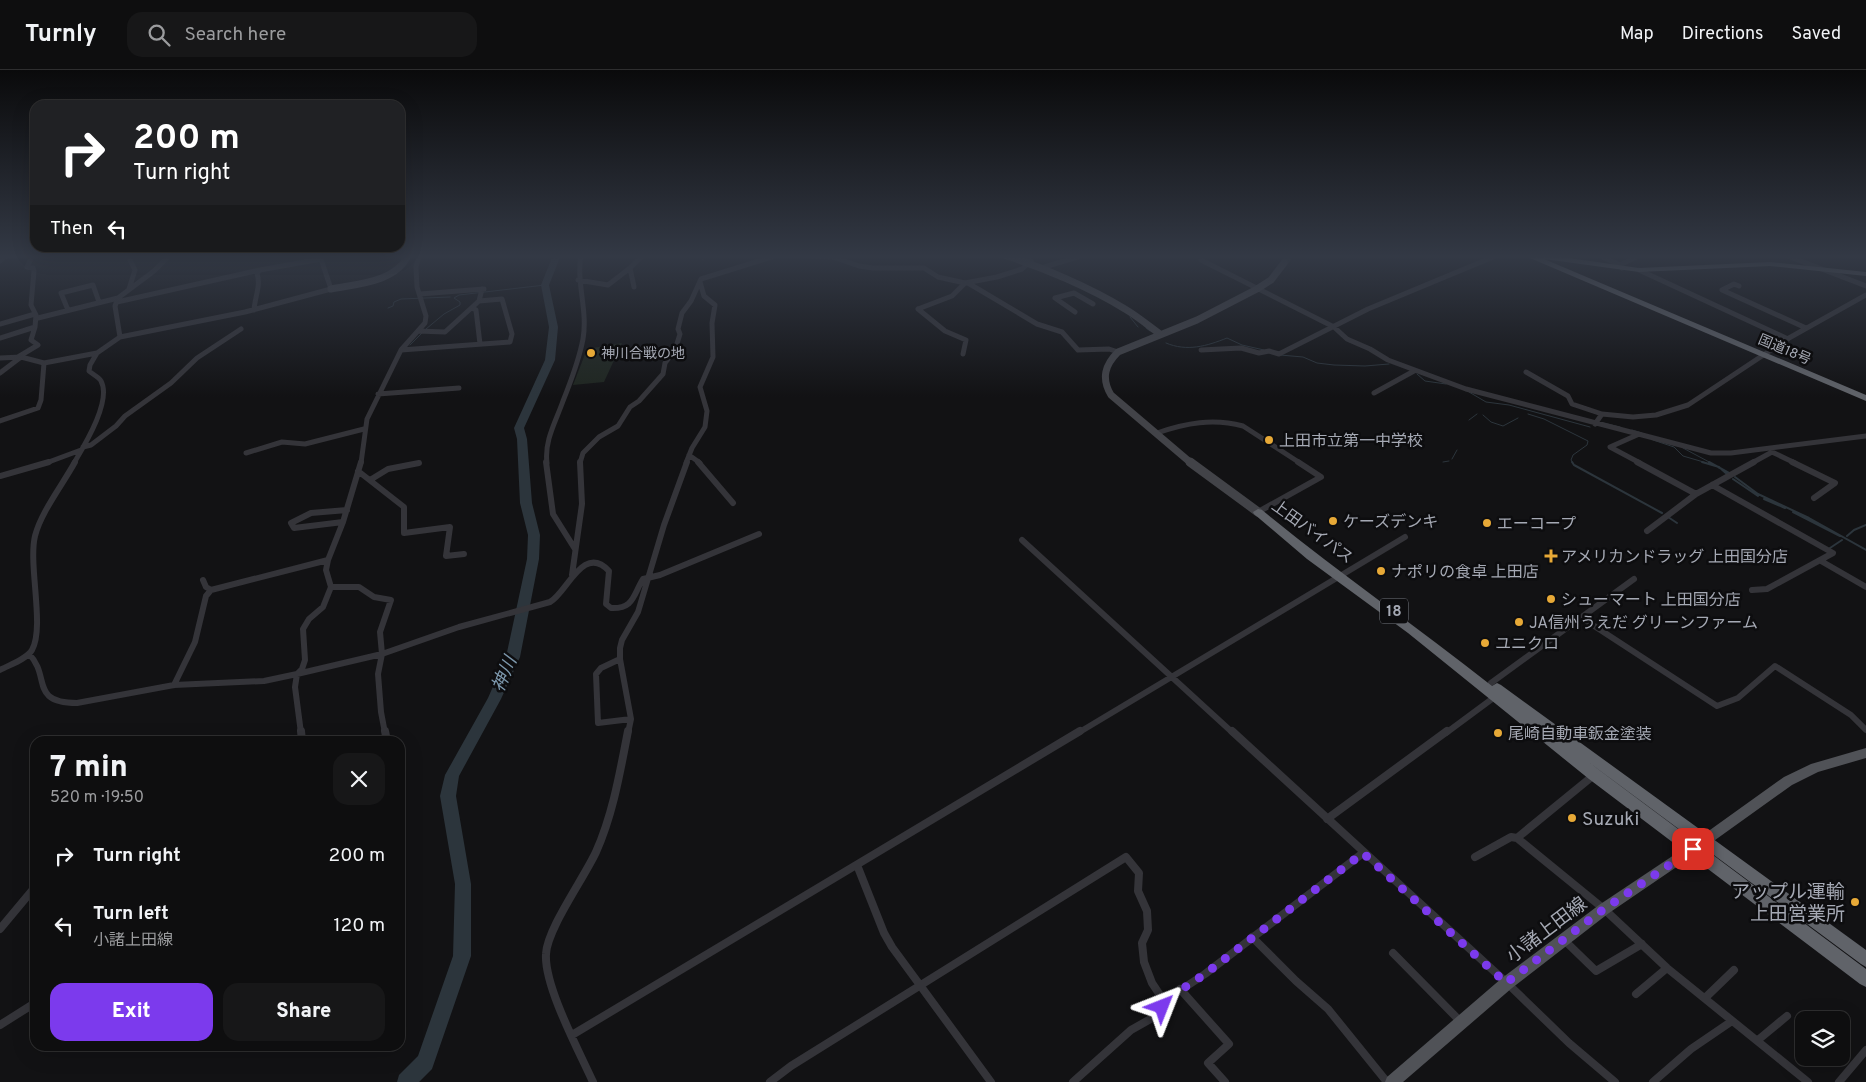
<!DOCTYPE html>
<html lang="en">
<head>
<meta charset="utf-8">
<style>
	:root { --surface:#0e0e0f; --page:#171718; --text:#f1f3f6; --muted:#9b9c9e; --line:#2e2e2f; --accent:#7c3aed }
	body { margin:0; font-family:Overpass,"Noto Sans JP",sans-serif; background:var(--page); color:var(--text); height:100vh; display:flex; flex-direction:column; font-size:19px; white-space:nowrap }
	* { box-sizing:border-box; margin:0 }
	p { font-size:16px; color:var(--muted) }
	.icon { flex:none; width:28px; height:28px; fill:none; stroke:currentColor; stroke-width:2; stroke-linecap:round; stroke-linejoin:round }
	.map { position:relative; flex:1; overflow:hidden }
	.details { position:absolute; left:30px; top:666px; width:375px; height:315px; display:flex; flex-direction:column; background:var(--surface); border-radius:15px; box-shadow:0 5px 20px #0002,0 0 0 1px var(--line) }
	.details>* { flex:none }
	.hud { position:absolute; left:30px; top:30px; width:375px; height:152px; border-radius:15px; box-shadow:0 5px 20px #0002,0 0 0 1px var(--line); background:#202124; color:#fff; overflow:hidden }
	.buttons { position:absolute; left:1795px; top:941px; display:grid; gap:10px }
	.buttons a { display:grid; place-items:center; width:55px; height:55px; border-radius:10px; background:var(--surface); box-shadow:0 5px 20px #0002,0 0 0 1px var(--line); font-size:25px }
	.pin { position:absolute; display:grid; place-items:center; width:42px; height:42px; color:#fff; margin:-21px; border-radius:10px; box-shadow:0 2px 8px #0006 }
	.me { position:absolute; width:55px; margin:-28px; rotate:45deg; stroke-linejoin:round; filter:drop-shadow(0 0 4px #0008) }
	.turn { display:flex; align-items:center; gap:18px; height:105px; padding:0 20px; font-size:22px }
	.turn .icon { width:65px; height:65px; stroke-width:2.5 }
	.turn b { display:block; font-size:35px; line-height:42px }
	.then { display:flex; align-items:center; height:48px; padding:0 20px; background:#0003; gap:10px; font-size:19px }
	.round { display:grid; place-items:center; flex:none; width:52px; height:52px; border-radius:15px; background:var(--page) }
	.headline { display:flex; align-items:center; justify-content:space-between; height:85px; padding:0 20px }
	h1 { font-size:30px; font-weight:800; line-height:38px }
	.cta { display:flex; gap:10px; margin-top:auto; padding:10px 20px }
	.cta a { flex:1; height:58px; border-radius:15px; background:var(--accent); color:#fff; font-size:20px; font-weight:800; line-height:58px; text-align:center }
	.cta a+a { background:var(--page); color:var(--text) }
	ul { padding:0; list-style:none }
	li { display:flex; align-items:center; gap:15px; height:70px; padding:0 20px }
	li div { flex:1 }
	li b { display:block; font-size:19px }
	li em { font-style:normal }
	header { display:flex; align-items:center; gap:30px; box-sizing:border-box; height:70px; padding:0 25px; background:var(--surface); border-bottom:1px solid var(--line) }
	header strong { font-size:24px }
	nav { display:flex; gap:28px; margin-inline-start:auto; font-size:18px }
	.search { width:350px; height:45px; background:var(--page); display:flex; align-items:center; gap:12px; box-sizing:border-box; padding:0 18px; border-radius:15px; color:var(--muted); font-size:19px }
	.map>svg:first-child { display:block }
	.green { fill:#1f2620 }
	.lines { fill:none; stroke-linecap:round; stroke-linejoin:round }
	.stream-far1 { stroke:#2c353c; stroke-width:1 }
	.stream { stroke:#2c353c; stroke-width:2 }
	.river { fill:#2c353c; fill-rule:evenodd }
	.secondary-tunnel { stroke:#2f3034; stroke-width:7; stroke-dasharray:7 3; stroke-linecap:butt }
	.street-far2 { stroke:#343439; stroke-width:5 }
	.street-far1 { stroke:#343439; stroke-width:6 }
	.street { stroke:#343439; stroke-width:8 }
	.secondary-far1 { stroke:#424348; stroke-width:7 }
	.secondary { stroke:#424348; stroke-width:9 }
	.primary { fill:#505257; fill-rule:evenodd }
	.highway { fill:#606369; fill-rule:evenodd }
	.route { stroke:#7c3aed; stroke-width:9; stroke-dasharray:0 16.2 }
	.poi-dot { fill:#e7a937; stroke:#0d0d0f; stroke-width:2 }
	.labels { text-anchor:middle; stroke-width:5; stroke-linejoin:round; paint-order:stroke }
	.far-street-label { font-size:14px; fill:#a5a9b4; stroke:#0d0d0f }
	.far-poi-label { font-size:14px; fill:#a5a9b4; stroke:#0d0d0f; text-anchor:start }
	.shield { fill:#0d0d0f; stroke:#777a82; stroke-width:1 }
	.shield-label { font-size:15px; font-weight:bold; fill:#a5a9b4 }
	.poi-label { font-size:16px; fill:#a5a9b4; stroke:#0d0d0f; text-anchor:start }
	.street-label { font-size:16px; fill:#a5a9b4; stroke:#0d0d0f }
	.water-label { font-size:18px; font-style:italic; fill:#7d98ad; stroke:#0d0d0f }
	.near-poi-label { font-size:19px; fill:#a5a9b4; stroke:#0d0d0f; text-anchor:start }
	.near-street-label { font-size:19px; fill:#a5a9b4; stroke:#0d0d0f }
</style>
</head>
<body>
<header>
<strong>Turnly</strong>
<div class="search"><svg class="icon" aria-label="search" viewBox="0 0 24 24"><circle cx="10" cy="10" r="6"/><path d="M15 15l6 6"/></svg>Search here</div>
<nav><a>Map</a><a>Directions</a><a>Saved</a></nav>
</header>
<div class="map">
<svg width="1866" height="1012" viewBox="0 0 1866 1012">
	<rect width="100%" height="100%" fill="#121214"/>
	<path class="green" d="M622,273L604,312L573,315L587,279Z"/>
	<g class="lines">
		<path class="stream-far1" d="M703,185V190
			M388,238L393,236L394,232L401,229L450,227
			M1130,247L1138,257
			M1146,258L1150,261
			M426,259L444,244L460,235V232L454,228L459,225L545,215
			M1166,273C1187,282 1207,276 1227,268L1242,275L1264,280
			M410,275L423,262
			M1280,285L1303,287L1317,293L1334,295L1365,296L1389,294
			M1417,304L1425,311L1446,314
			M1469,322L1486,332L1509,335L1590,357
			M1528,344L1544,349L1588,371L1587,375L1573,385L1571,390L1573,393
			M1483,345L1491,352L1503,356L1518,348
			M1469,350L1477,344
			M1603,353L1620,357
			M1632,360L1642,363
			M1653,370L1674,377L1683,386L1707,393
			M1683,378L1711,393
			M1452,389L1457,380
			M1443,392L1449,391"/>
		<path class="stream" d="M1572,392L1574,395L1662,443
			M1702,392L1719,397L1728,405
			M1709,392L1729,403
			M1735,407L1758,424L1809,448L1866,480
			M1733,409L1758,426
			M1764,429L1785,438
			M1793,442L1840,466
			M1668,447L1677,453
			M1847,466L1854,460L1866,455
			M1830,478L1842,470"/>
		<path class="river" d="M553,185H561L549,215L558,257L555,290L524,358L527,369L532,433L540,465L539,489L520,587L501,629L459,706L456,726L471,814V886L432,999L419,1012H397L399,1005L418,986L453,886L455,814L440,726L445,705L488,628L506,587L527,489L528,465L520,433L517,369L514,358L545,290L549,257L541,215Z"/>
		<path class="secondary-tunnel" d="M1284,193L1290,185"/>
		<path class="street-far2" d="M971,185H980
			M1598,185L1620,195L1622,198
			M1785,185L1866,216
			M1201,190L1334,257L1347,269L1370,279L1388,290L1466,319L1711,383H1731L1866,366
			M0,191L4,187L18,185
			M1620,195L1640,185
			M1041,198L1084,185
			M1639,200L1788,269
			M578,210L608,215L630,198
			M968,213L1037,254L1062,262L1078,280L1109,279L1118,282
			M1739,216L1734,214L1722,220L1806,258
			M634,217L630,198L643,185
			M129,219L135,200L130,190L131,185
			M420,224L484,219
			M117,232L260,200L257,203C261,216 255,226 254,240
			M472,238L476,240L480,274
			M918,239L945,261L966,270L963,284
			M918,239L952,226L965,213
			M68,240L61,223L93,215L99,232
			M1075,242L1055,228L1074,223L1093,234
			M38,248L118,228
			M0,254L35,244
			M418,261L445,262L479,231L482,219
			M120,267L115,236L118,228L154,201L170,185
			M0,268L35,257L36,245L31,235L34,201L33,198L27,197L33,185
			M401,280L510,272L512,264L502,229L479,231
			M1201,280L1241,278L1259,283L1269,281L1279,284L1368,239L1498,185
			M18,287L38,275L31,270L35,257
			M0,288L21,287L44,293L97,283L120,267L245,242L331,219L321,189L260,200
			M1526,302L1568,326L1572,334L1602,344
			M0,303L21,287
			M1374,323L1414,301
			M378,324L459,318
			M0,351L38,338L41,330L44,293
			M1595,354L1602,344L1633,347L1656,345L1688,335L1789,268L1866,225
			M1157,363C1186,353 1213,348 1243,356L1300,393
			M1637,365L1610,377L1640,393
			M83,377L91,375L116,356L125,346L171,313L197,288L241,259
			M1772,382L1795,393
			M246,383L282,372L305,374L364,359
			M689,385L700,393
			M46,393L81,380
			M74,393C84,376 112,331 101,311C99,307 92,304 89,301L90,295L97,283
			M361,393L367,349L401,280L425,253L426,246L417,217L416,197L419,185
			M547,393C544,371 556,351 563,331C571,311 579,290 583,269C588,240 576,213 581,185
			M580,393L583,383L599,367L618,356L630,337L639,331L663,304L665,293L675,280L680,264L678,259L682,243L691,231L701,209L778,185L833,187L859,196L873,198H924L938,207L965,213L997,207L1022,199L1031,191L1027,185
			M686,393L692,378L705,357L707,341L700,317L713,287L712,253L715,235L704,226L700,212
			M1752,393L1772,382"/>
		<path class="street-far1" d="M546,392L553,444L575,479
			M698,392L733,433
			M1637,392L1696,424
			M1792,392L1835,413L1814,428
			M358,401L404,437V463L450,457L446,486L464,484
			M0,406L49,392
			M370,410L388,399L419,393
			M1712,415L1833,483L1767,519L1752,520
			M1258,442L1321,407L1298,392
			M343,452L294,458L291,453L311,443L347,440
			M1647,461L1696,424L1754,392
			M1022,470L1233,663
			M1821,491L1866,517
			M572,505L582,434L580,392
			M203,510L206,517L211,520
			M331,517H359L374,527L391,530L380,562L382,584L378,604L381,642L385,663
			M1582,548L1717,636L1738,628L1775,596L1851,645L1866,660
			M29,584C51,606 29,633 77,633L174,615L264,611L297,604L382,584L459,557L550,532C567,523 583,473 609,501L606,534L611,538C634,539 633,525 643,509L660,505L759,464
			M620,589L601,598L596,604L598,653L631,649
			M0,600C9,595 27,589 32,580C45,557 28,495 35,466C41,442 63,414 75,392
			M1491,613L1634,509
			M174,615L195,572L206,526L211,520L328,490
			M301,663L295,617L297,604L302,599L305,590L303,559L309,549L323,537L331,517L326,500L328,490L343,452L361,392
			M628,663L631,649L620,589V578L622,570L638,542L664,455L687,392
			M1078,663L1405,467
			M1446,663L1496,626"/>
		<path class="street" d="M301,661L302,671
			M385,661L387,671
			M1232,661L1507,913L1569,973L1615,1012
			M1327,749L1447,661
			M1517,768L1594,705
			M1475,787L1511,767L1517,768L1604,839L1667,898L1808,1012
			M857,795L884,863L892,877L991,1012
			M0,859L35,817
			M1252,867L1296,911L1328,939L1387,1012
			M1563,869L1596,901L1642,874
			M1393,883L1461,952
			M1180,919L1229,974L1208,993L1225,1012
			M1636,924L1667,898
			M1705,928L1734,900
			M0,955L35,933
			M572,965L1080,661
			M1758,970L1787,946
			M593,1012C579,981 544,916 546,884C547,859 584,808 596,782C613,744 620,702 628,661
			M770,1012L791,996L1126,787L1139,803L1138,821L1147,841L1148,860L1142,873L1144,892L1152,913L1164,931
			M1073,1012L1131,960L1154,947L1164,931L1205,904L1363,783
			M1653,1012L1691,979L1732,951
			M1839,1012L1866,980"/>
		<path class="secondary-far1" d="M1004,185C1042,197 1091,218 1125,239C1137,246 1149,256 1160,264
			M331,219C356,214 397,212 408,185
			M1191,393L1111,325C1101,308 1105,295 1118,282L1197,250L1257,219L1271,210L1284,193"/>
		<path class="secondary" d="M1190,392L1258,442"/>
		<path class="primary" d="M1866,678V688L1818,702L1792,715L1697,783L1609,843L1512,918L1403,1012H1385L1387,1007L1502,908L1599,835L1689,775L1784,707L1811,694Z"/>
		<path class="highway" d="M1523,185H1534L1541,188V185H1548L1639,198L1770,192L1866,202V206L1770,196L1639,202L1544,189L1866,325V331Z
			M1258,439L1262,440C1336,501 1416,556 1492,616L1497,613L1501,615L1866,880V897L1861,894L1583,688L1866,899V917L1860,914L1589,709L1408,563L1307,489L1254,444L1253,442Z"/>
	</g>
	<linearGradient id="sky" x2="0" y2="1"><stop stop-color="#0a0a0b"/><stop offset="0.57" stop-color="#333945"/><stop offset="1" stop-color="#333945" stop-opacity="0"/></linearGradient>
	<rect width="1866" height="327" fill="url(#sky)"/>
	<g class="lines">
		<path class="route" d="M1162,937L1164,931L1205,904L1363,783L1506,913L1604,839L1693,779"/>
	</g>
	<g class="poi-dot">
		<circle cx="591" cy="283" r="5"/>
		<circle cx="1269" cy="370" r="5"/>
		<circle cx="1333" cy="451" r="5"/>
		<circle cx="1487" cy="453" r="5"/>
		<path d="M1548.5 478.5h5v5h5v5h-5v5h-5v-5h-5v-5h5z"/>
		<circle cx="1381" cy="501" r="5"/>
		<circle cx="1551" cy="529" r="5"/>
		<circle cx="1519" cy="552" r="5"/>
		<circle cx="1485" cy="573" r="5"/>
		<circle cx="1498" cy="663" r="5"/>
		<circle cx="1572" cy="748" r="5"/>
		<circle cx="1855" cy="832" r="5"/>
	</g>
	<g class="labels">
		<g class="far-street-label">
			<text transform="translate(1785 279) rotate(23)" y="5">国道18号</text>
		</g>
		<g class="far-poi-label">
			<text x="601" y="288">神川合戦の地</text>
		</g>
		<rect class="shield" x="1380" y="528.5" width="28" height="25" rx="4"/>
		<g class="shield-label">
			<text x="1394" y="546">18</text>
		</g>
		<g class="poi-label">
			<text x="1279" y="376">上田市立第一中学校</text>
			<text x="1343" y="457">ケーズデンキ</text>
			<text x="1497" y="459">エーコープ</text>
			<text x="1561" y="492">アメリカンドラッグ 上田国分店</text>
			<text x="1391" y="507">ナポリの食卓 上田店</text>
			<text x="1561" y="535">シューマート 上田国分店</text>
			<text x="1529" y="558">JA信州うえだ グリーンファーム</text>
			<text x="1495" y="579">ユニクロ</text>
			<text x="1508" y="669">尾崎自動車鈑金塗装</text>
		</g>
		<g class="street-label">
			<text transform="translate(1313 461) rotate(36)" y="6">上田バイパス</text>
		</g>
		<g class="water-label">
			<text transform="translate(504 604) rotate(-67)" y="6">神川</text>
		</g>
		<g class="near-poi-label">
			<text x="1582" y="755">Suzuki</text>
			<text x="1845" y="828" text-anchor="end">アップル運輸<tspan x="1845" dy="22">上田営業所</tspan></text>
		</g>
		<g class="near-street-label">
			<text transform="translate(1546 859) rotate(-37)" y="7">小諸上田線</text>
		</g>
	</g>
</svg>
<div class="buttons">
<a><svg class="icon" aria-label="layers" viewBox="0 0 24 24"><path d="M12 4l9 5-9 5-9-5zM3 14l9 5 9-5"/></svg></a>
</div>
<div class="pin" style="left:1693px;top:779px;background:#d93025"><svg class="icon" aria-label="arrive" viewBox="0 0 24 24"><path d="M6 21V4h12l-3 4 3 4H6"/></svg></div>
<svg class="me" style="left:1162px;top:937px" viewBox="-20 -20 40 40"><path d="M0-17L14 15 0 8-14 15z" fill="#7c3aed" stroke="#fff" stroke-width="4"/></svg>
<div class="hud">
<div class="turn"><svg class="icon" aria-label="right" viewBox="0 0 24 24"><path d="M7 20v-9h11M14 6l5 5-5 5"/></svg><div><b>200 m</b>Turn right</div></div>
<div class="then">Then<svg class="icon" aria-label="left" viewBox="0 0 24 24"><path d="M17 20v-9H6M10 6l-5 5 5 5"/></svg></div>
</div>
<section class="details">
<div class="headline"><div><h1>7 min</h1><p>520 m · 19:50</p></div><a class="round"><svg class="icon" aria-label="close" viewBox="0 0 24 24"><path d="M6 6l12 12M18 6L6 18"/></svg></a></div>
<ul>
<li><svg class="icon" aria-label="right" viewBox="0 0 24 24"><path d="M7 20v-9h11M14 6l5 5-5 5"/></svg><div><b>Turn right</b></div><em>200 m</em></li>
<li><svg class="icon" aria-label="left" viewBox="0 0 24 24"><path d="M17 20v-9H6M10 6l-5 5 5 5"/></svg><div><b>Turn left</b><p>小諸上田線</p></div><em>120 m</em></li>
</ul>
<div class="cta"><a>Exit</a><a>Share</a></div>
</section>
</div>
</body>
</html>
